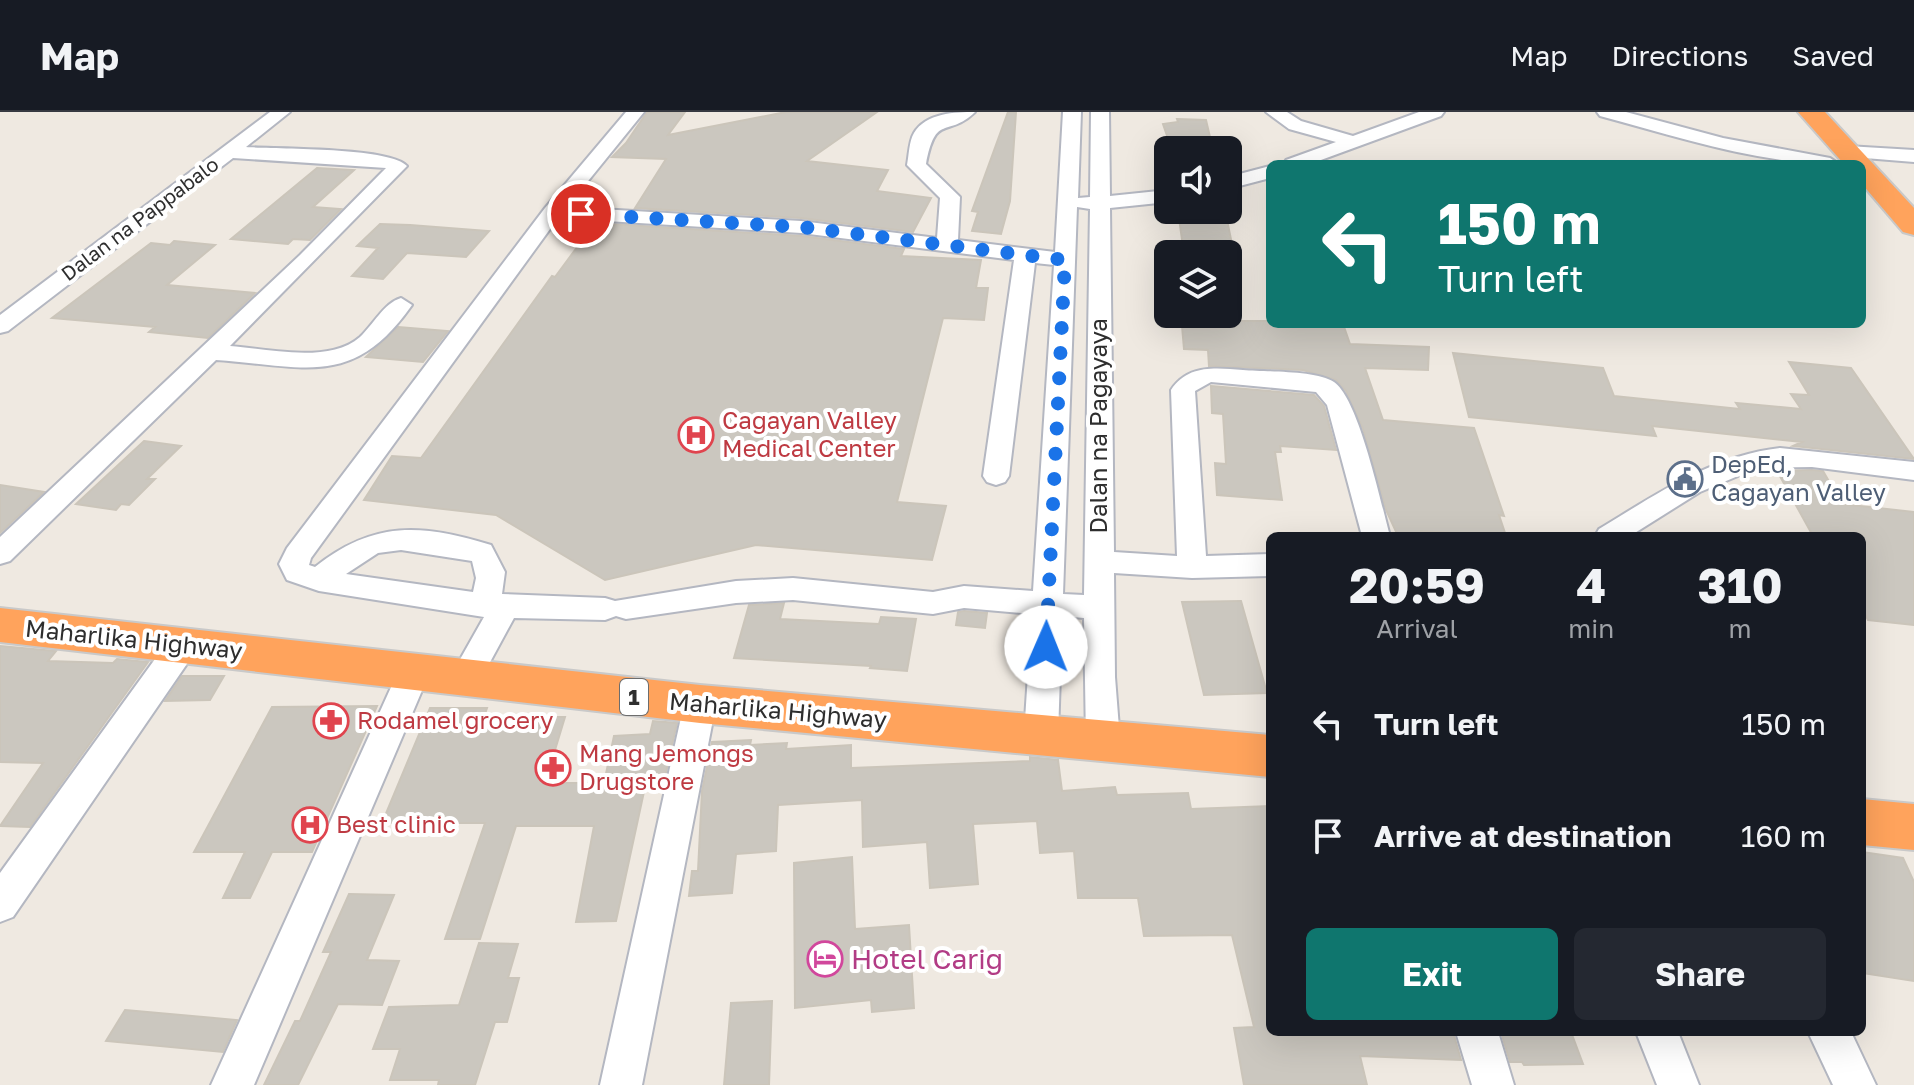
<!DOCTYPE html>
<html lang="en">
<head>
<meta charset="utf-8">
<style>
	:root { --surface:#171b24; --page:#242831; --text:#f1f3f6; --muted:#9ea1a6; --line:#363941; --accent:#0f766e }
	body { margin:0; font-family:"Golos Text",sans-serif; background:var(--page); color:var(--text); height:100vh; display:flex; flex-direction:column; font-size:30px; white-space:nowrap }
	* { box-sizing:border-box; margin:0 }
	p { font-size:26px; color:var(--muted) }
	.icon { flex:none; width:44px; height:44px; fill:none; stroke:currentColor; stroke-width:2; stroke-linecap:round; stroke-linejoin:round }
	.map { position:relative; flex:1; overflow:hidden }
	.sheet { position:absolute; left:1266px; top:420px; width:600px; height:504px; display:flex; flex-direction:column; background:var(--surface); border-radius:12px; box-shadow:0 8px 32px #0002 }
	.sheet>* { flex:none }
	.guide { position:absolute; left:1266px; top:48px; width:600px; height:168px; border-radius:12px; box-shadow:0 8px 32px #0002; background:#0f766e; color:#fff; overflow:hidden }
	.fabs { position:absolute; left:1154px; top:24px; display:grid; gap:16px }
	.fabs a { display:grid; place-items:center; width:88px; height:88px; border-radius:12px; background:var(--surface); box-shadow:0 8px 32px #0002; font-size:40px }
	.pin { position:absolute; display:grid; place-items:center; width:68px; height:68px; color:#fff; margin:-34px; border:4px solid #fff; border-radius:50%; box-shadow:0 2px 8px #0007 }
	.me { position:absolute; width:88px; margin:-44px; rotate:1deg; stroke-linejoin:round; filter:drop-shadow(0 0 6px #0008) }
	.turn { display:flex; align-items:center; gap:28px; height:168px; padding:0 40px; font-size:36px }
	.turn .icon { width:104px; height:104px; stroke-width:2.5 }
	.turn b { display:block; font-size:56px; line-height:68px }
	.eta { display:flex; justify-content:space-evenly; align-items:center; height:136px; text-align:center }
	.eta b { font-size:48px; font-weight:700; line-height:56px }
	.action { display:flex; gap:16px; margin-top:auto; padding:16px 40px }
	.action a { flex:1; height:92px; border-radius:12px; background:var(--accent); color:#fff; font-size:32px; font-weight:700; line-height:92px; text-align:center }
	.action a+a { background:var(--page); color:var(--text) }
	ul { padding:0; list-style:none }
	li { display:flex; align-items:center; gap:24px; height:112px; padding:0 40px }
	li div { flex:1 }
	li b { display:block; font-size:30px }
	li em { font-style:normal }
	header { display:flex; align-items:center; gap:48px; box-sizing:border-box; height:112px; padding:0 40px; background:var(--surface); border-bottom:2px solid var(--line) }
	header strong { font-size:38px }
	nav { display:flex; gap:44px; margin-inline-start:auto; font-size:28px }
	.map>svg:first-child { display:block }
	.building { fill:#cbc7bf; stroke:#cbc5ba; stroke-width:2 }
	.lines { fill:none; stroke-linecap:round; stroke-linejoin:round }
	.minor-casing { stroke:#b4b7c1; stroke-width:4 }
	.highway-casing { stroke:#c9c9c9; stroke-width:4 }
	.minor { fill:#fff; fill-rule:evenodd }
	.highway { fill:#ffa35c; fill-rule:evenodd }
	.route { stroke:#1a73e8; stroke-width:14; stroke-dasharray:0 25.2 }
	.labels { text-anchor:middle; stroke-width:8; stroke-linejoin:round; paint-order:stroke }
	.far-street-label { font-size:20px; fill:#2e2e2e; stroke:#fff }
	.shield { fill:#fff; stroke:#6d6d6d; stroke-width:2 }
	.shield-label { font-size:22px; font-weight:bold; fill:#2e2e2e }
	.health-label { font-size:24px; fill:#be3a42; stroke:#fff; text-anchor:start }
	.street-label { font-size:24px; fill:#2e2e2e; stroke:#fff }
	.service-label { font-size:24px; fill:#4e5e75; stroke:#fff; text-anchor:start }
	.near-hotel-label { font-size:28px; fill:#b23c85; stroke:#fff; text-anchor:start }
</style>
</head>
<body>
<header>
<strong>Map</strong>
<nav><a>Map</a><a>Directions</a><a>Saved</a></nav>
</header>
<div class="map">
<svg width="1914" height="973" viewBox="0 0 1914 973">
	<rect width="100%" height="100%" fill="#efe9e1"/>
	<path class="building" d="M647,0H685L668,23L786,0H877L807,49L888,58L877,79L931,86L913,120L801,106L635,96L666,47L612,45L626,31Z
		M1008,0H1016L1010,89L1001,122L972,119L978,100L972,99Z
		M1177,7L1206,8L1213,38H1172L1163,12L1178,10Z
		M317,56L354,58L313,95L341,97L310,128L293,127L288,132L231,127Z
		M1179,106L1227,108L1234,142H1184Z
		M595,111L801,124L904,137L901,144L981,148L976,176H988L984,208L943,206L897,390L946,394L932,448L756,433L605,468L496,403L364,388L392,344L421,346L552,164L555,165Z
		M380,112L410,113L489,119L466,145L407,141L383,167L352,164L378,136L357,134Z
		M174,129L215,133L167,173L255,181L208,226L149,220L155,215L52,206L151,131L170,133Z
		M1181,202H1235L1236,209H1269L1270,212H1343L1350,232L1429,235L1428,258L1365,256L1383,308L1474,316L1504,404L1499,403L1506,424L1421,419L1423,424H1398L1386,398L1363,317L1346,279L1336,268L1303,258L1209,254L1208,238L1184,237Z
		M398,215L448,219L423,250L366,245Z
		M1453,241L1603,256L1614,284L1740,297L1736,291L1801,297L1791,282L1809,283L1789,250L1851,256L1914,347L1793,334L1802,330L1652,314L1656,324L1469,305Z
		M1211,274L1314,283L1324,294L1336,338L1280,334L1281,340H1275L1282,388L1217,383L1215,351L1226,352L1223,302L1212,301Z
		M144,329L181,334L147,367H155L129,393L121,392L116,398L76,392Z
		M1812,358L1823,359L1842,392L1914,400V513L1868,508L1862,496V424H1813L1777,359Z
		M0,373L44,380L0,421Z
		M1241,489L1267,581L1204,583L1182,490Z
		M784,491L780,507L879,512L881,505L916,507L907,559L870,556L871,554L734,546L749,493Z
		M964,499L987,501L985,516L956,513L958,500Z
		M0,534L56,539L48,549L113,551L117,547L148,550L30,715L0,714L43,651L0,650Z
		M182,564H224L210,588L165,589Z
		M377,594L312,740H272L250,786H223L245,740H194L272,595Z
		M430,596H487L484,605H565L545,671H604L614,624L650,622L653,609L677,611L663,674L645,675L616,809L576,810L594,714H516L480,827H445L485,711H382Z
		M751,628L750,633L787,631L786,637L851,633V656L1030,649V645L1058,648L1062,679L1115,675L1117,683L1188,681L1191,697L1270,694V920H1453L1461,948L1360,944L1367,973H1244L1234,916L1254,915L1232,823L1144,824L1138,786H1078L1074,739L1040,741L1037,709L973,712L978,772L930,776L927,730L863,735L862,688L778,693L776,739L736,742L732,781L689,784L692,759H698L702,679L712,630Z
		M1862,740L1903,746L1914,770V869L1862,861Z
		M852,745L855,817L909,813L914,896L872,900L871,888L795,896L794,751Z
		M349,782L394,783L367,848L399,849L382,893L338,892L298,973H264L295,909H300L331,840H323Z
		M479,831L518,832L508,866H519L507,910H495L475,973H438L439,968H390L400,937H373L389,895L459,893Z
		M772,889L769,973H724L731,891Z
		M125,898L237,908L223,940L106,929Z
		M1501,920H1571L1583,952L1524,953L1522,950H1510Z"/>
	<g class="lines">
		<defs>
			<path id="minor" d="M270,0H290L246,35C276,37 390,35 407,54L230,234C269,237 329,252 360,225C373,213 384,191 401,186L412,193C353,277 306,254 216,248L10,449L0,452V425L300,143L386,56L233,46L8,219L0,221V203Z
				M626,0H644L567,95L801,109L937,126L940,86L907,53C909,43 909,29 914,21C926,1 955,0 975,0C947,27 936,0 926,52L960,85L958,128L1055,140L1063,0H1081L1078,86L1090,85L1091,0H1109L1110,84L1168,78V90L1110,96L1114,440L1177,444L1171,278C1188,252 1216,256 1243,258C1265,260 1316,258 1334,270C1359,287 1381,392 1390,424H1362L1327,293L1316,280L1211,270L1195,279L1206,444L1270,442V464L1192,466L1114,461L1115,565L1120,629L1115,639L1103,643L1091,639L1086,629L1084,506L1062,504L1058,623L1053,633L1041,637L1029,633L1024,623L1032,502L964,496L933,502L793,488L736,491L626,507L616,504L605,508L514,506L476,576L465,580L454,576L449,567L484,505L319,479L287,468L279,452L287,436L545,96ZM1077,95L1090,97L1084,483L1063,482ZM558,106L801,121L1014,148L983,364L987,370L996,373L1005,370L1009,364L1035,151L1054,153L1033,479L964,474L933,480L793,466L736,469L615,489L605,486L502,482L505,460L491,433C422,412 374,408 315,455L309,453L311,446ZM401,438L472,449L476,466L473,480L346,462L378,441Z
				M1266,0H1287L1301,9L1353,24L1419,0H1444L1441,4L1310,52H1284L1286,48L1336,30L1289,17Z
				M1597,0H1626L1723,26L1830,46L1839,52C1758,52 1678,25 1600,4Z
				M1847,34L1914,38V50L1840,44L1838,40Z
				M1270,54V66L1228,77V65Z
				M1780,336L1914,350V368L1812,355L1757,356L1700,380L1630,424H1595L1599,417C1657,382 1711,344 1780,336Z
				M182,522L193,525L198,534L193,543L13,805L0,810V761L171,525Z
				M413,549L424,553L429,562L254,973H211L397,562L402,553Z
				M700,579L712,583L716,592L642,973H600L684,592L688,583Z
				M1456,920H1498L1514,973H1472Z
				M1636,920H1678L1699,973H1657Z
				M1808,920H1851L1876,973H1833Z"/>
			<path id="highway" d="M1798,0H1825L1914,96V123L1903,120L1862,72V52H1844Z
				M0,496L700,573L1270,623V665L700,611L0,530Z
				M1862,687L1914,692V738L1862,733Z"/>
		</defs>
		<use href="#minor" class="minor-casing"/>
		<use href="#highway" class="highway-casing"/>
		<use href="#minor" class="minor"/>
		<use href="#highway" class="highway"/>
	</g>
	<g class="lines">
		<path class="route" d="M581,102L801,115L1065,148L1046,535"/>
	</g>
	<defs>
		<symbol id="hospital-ring" viewBox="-11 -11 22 22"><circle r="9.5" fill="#fff" stroke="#e0444e" stroke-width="1.5"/><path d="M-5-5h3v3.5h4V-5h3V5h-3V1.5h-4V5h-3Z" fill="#e0444e"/></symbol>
		<symbol id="civic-ring" viewBox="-11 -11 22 22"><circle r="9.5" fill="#fff" stroke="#5c6f8a" stroke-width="1.5"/><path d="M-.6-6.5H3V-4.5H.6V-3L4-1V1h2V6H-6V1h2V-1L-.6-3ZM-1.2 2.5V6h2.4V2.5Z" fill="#5c6f8a"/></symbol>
		<symbol id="pharmacy-ring" viewBox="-11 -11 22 22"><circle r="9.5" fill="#fff" stroke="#e0444e" stroke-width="1.5"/><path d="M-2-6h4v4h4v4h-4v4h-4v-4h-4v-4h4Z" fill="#e0444e"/></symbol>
		<symbol id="hotel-ring" viewBox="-11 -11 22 22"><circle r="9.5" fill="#fff" stroke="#d1479c" stroke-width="1.5"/><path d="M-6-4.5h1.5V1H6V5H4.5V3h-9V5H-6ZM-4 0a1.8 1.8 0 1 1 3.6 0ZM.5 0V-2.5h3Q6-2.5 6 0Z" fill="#d1479c"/></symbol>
	</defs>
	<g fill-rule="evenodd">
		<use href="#hospital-ring" x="676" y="303" width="40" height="40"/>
		<use href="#civic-ring" x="1665" y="347" width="40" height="40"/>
		<use href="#pharmacy-ring" x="311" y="589" width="40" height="40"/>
		<use href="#pharmacy-ring" x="533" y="636" width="40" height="40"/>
		<use href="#hospital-ring" x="290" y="693" width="40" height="40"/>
		<use href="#hotel-ring" x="805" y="827" width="40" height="40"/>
	</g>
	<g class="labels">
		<g class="far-street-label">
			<text transform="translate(140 107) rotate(-37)" y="7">Dalan na Pappabalo</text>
		</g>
		<rect class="shield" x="620" y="567" width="28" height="36" rx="6"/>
		<g class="shield-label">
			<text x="634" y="593">1</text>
		</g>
		<g class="health-label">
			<text x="722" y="317">Cagayan Valley<tspan x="722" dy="28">Medical Center</tspan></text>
			<text x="357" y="617">Rodamel grocery</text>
			<text x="579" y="650">Mang Jemongs<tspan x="579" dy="28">Drugstore</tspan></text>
			<text x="336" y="721">Best clinic</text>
		</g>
		<g class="street-label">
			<text transform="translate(1099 314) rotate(-90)" y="8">Dalan na Pagayaya</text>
			<text transform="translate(134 528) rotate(6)" y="8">Maharlika Highway</text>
			<text transform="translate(778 599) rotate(5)" y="8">Maharlika Highway</text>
		</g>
		<g class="service-label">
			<text x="1711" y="361">DepEd,<tspan x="1711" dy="28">Cagayan Valley</tspan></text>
		</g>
		<g class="near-hotel-label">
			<text x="851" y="857">Hotel Carig</text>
		</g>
	</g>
</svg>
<div class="fabs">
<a><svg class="icon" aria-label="sound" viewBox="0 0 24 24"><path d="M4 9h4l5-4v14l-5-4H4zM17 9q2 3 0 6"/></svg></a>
<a><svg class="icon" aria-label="layers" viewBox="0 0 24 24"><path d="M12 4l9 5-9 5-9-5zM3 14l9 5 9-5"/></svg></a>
</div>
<div class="pin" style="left:581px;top:102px;background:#d93025"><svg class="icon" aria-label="arrive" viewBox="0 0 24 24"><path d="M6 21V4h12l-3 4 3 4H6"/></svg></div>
<svg class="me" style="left:1046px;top:535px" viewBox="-20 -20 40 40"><circle r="19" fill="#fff"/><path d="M0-13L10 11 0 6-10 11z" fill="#1a73e8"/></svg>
<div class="guide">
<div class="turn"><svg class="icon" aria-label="left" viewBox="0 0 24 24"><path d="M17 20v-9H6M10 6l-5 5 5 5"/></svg><div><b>150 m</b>Turn left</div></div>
</div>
<section class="sheet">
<div class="eta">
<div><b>20:59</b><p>Arrival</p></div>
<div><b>4</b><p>min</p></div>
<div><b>310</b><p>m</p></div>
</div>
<ul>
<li><svg class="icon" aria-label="left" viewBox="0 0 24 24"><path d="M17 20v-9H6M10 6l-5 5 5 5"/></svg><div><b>Turn left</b></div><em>150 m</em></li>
<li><svg class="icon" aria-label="arrive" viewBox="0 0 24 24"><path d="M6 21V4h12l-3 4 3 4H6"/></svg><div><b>Arrive at destination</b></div><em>160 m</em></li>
</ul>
<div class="action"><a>Exit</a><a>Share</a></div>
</section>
</div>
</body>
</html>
